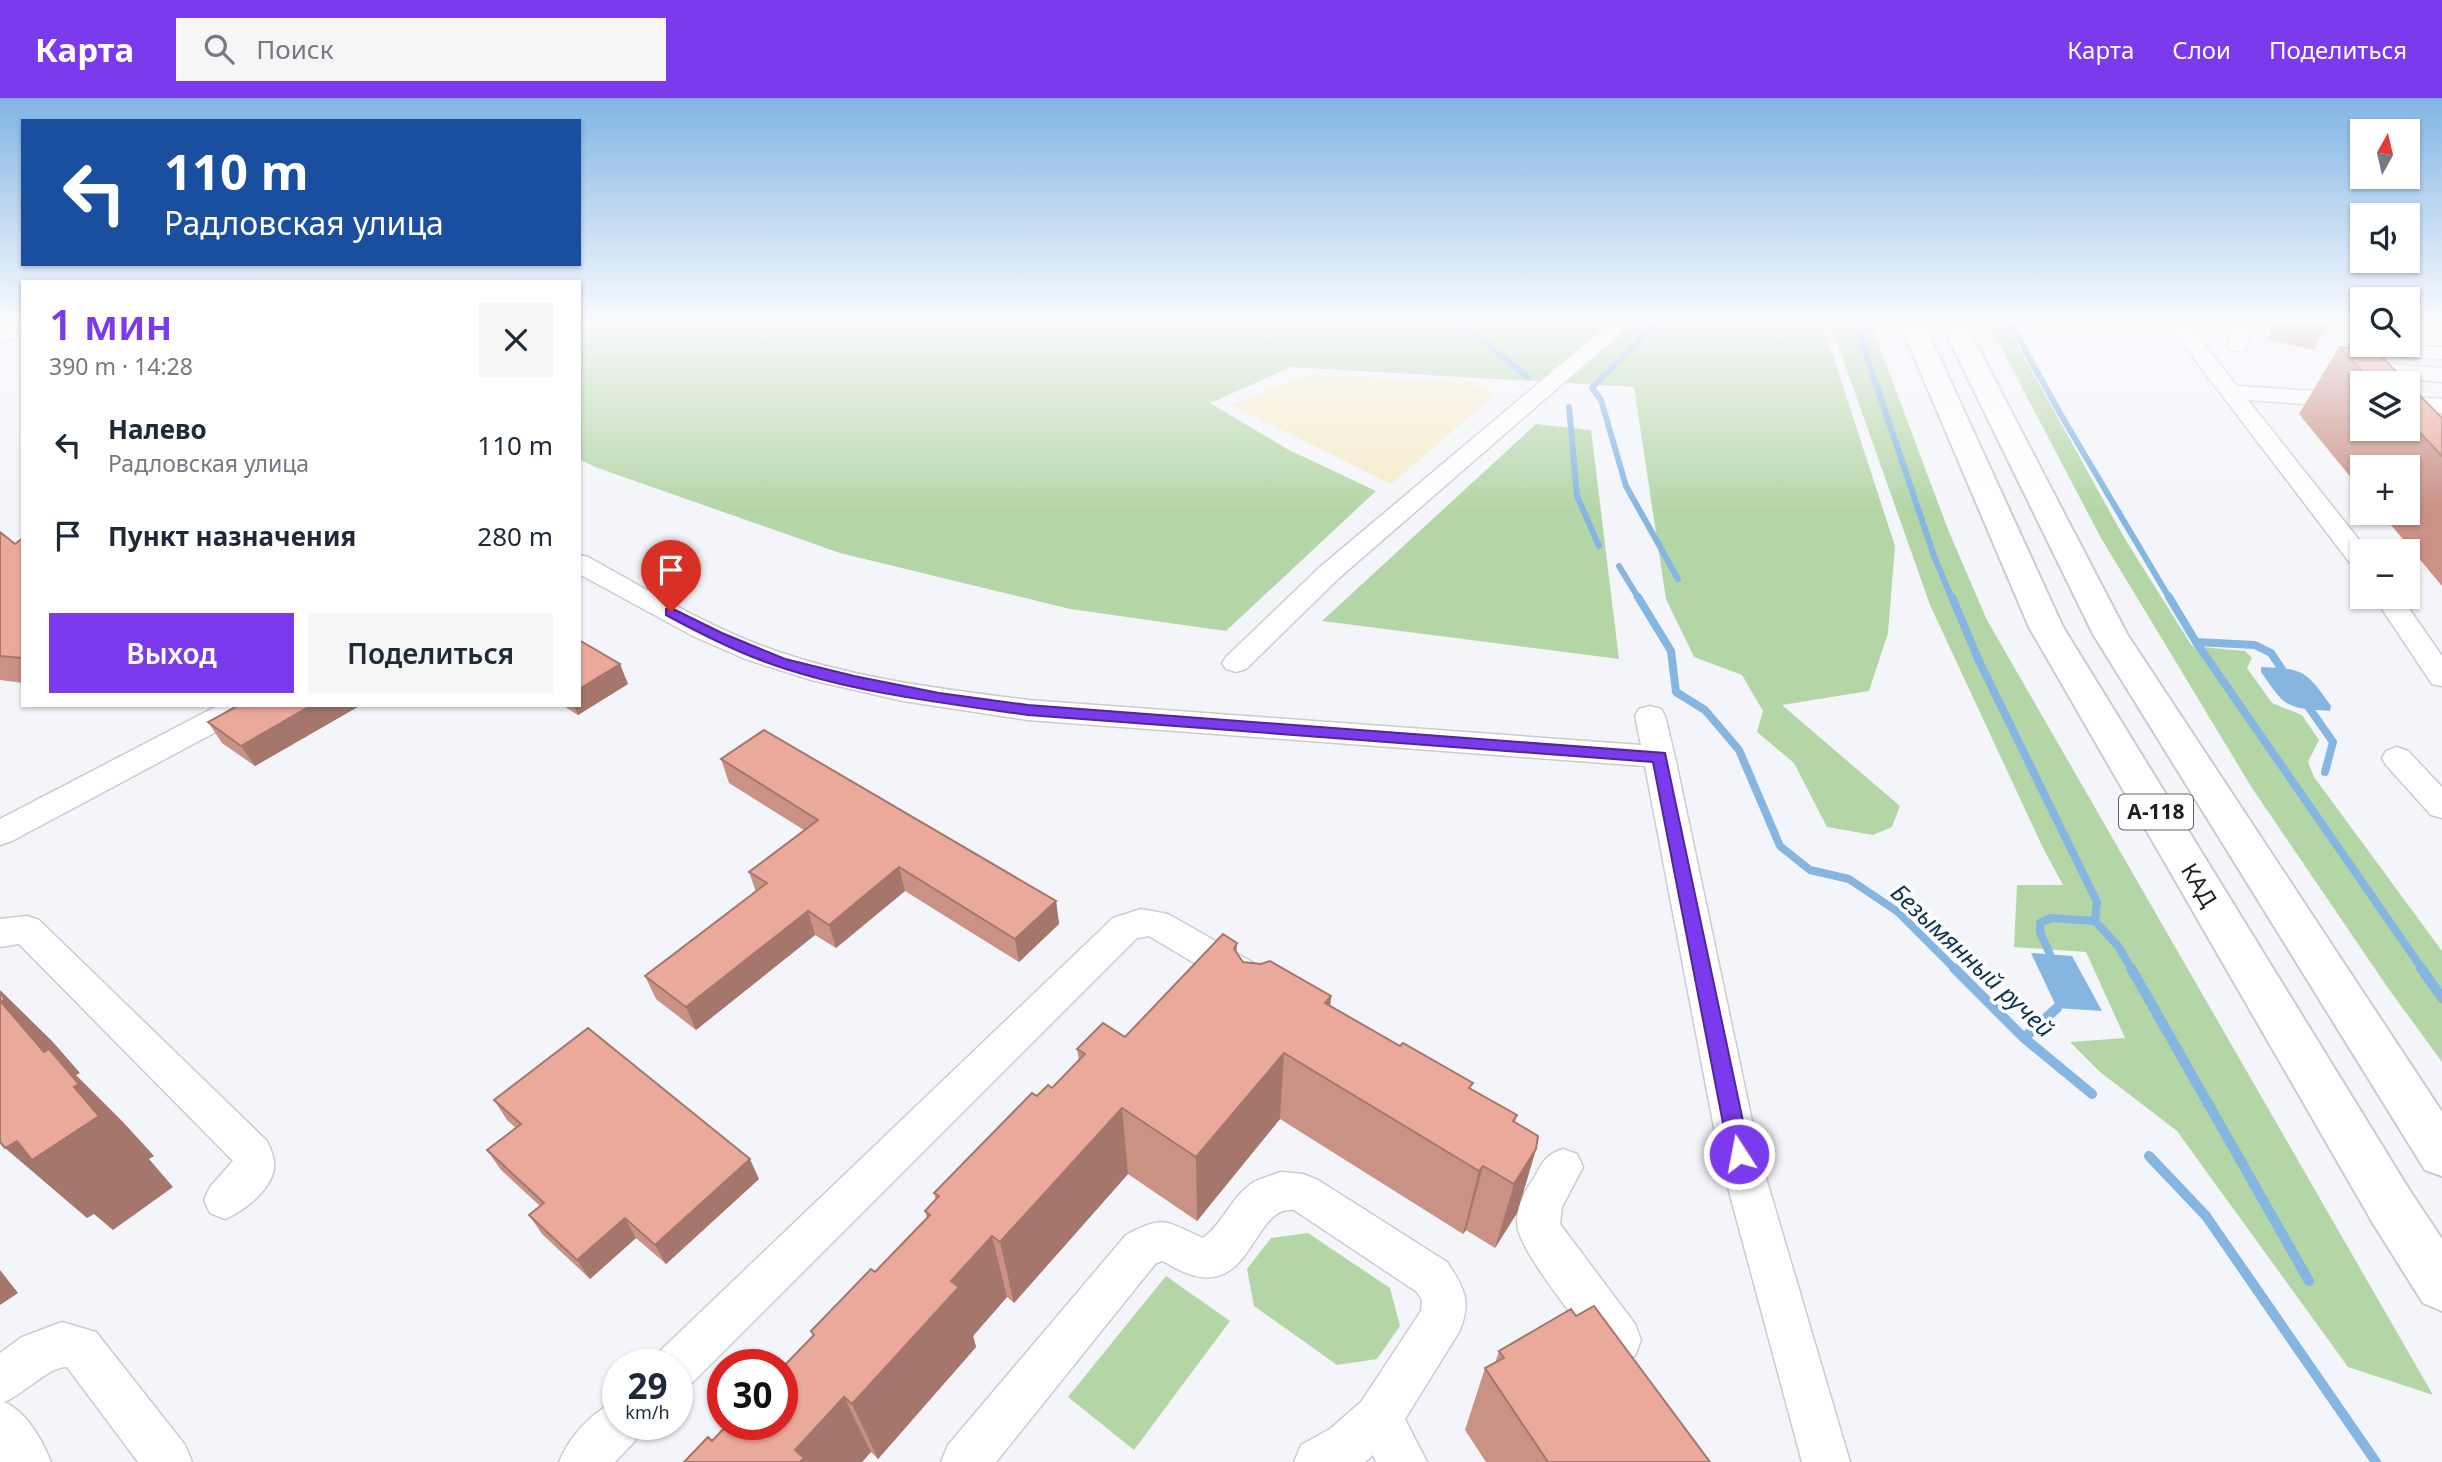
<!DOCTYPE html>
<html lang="ru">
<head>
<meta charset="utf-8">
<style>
	:root { --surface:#fff; --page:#f6f6f7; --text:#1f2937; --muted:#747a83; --accent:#7c3aed }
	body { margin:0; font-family:"Noto Sans",sans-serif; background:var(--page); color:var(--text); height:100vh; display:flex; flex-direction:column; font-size:26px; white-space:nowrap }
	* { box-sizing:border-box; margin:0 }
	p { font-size:23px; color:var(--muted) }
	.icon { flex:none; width:38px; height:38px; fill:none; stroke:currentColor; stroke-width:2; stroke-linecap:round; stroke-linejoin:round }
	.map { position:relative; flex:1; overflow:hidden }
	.sheet { position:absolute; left:21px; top:182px; width:560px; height:427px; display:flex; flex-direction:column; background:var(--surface); border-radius:0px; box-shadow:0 2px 5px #0004 }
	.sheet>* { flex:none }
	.banner { position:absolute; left:21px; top:21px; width:560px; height:147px; border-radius:0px; box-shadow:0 2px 5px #0004; background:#1a4fa0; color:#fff; overflow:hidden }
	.needle { width:46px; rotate:8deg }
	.controls { position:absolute; left:2350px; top:21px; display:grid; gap:14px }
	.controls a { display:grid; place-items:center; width:70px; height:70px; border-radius:0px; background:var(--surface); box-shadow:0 2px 5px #0004; font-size:35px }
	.speed { position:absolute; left:602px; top:1251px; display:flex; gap:14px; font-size:35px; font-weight:700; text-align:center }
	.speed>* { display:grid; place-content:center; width:91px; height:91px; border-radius:50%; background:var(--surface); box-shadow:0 2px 5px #0004; line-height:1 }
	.speed small { font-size:18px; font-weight:400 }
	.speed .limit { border:10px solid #d22; background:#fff; color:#111 }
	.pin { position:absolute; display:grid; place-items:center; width:60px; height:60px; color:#fff; margin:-72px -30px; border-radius:50% 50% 50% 0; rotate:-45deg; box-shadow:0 0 7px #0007 }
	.pin .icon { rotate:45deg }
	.me { position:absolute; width:77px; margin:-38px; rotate:349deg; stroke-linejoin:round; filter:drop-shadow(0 0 5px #0008) }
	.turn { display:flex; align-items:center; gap:24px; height:147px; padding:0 28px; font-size:32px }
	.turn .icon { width:91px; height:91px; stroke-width:2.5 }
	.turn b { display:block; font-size:49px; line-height:60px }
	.round { display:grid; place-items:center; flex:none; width:74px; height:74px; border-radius:0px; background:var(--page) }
	.summary { display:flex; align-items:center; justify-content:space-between; height:119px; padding:0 28px }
	h1 { font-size:42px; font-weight:600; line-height:52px; color:var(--accent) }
	.primary-button { display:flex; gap:14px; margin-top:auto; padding:14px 28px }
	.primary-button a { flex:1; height:80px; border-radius:0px; background:var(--accent); color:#fff; font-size:28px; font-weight:600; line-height:80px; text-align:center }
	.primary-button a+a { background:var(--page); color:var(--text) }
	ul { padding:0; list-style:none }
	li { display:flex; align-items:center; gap:21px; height:91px; padding:0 28px }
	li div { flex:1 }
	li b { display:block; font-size:26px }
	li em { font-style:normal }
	header { display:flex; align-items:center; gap:42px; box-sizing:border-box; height:98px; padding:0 35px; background:var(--accent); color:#fff }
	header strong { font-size:33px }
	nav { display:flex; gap:38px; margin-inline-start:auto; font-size:24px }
	.search { width:490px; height:63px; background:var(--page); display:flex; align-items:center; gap:18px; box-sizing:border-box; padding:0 24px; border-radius:0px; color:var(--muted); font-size:26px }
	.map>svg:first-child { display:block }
	.green { fill:#b4d6a7 }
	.sand { fill:#f6ecc6 }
	.water { fill:#84b6e1 }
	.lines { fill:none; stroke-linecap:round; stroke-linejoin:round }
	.stream-far2 { stroke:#84b6e1; stroke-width:6 }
	.stream-far1 { stroke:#84b6e1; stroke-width:8 }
	.stream { stroke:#84b6e1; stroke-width:10 }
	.minor-casing { stroke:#cbccd0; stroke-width:3 }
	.highway-casing { stroke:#cbccd0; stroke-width:4 }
	.minor { fill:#fff; fill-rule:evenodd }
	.highway { fill:#fff; fill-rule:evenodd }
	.wall { fill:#ca9185; fill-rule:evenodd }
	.shaded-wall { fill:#a4766c }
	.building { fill:#eba99b; stroke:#a4766c; stroke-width:2 }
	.route { fill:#7c3aed; stroke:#51269a; stroke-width:2 }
	.labels { text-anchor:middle; stroke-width:7; stroke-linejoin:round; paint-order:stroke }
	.shield { fill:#fff; stroke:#626263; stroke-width:2 }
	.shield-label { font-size:21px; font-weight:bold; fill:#1e1e20 }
	.street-label { font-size:23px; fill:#1e1e20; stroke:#fff }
	.water-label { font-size:24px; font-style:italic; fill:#0d3451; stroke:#fff }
</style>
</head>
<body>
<header>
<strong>Карта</strong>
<div class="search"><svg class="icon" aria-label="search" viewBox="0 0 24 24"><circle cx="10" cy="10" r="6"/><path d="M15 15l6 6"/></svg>Поиск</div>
<nav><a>Карта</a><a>Слои</a><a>Поделиться</a></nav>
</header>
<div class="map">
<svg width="2442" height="1364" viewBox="0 0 2442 1364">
	<rect width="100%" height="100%" fill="#f4f5fa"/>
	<path class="green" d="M579,221H1821L1895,448L1888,535L1869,593L1782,607L1900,708L1892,729L1873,737L1827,729L1794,665L1757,634L1763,613L1742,577L1694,559L1666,501L1634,289L1291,269L1210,305L1289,352L1376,393L1226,533L1070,511L840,455L595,369L579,361Z
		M1829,221H1869L1949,434L1987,522L2433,1297L2348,1269L2177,1033L2100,974L2070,944L2125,940L2086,854L2014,849L2017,787H2063L2043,750L1930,507Z
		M1986,221H2003L2125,441L2192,548L2245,553L2252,560L2247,570L2272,605L2302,617L2319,642L2308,664L2314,679L2442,853V964L2388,890L2252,690L2101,440Z
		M1536,326L1591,332L1619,561L1322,523Z
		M1308,1135L1390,1190L1400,1228L1377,1261L1337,1267L1254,1208L1247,1171L1271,1140Z
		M1166,1178L1230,1223L1134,1352L1068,1299Z"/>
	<path class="sand" d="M1309,276L1468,284L1495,297L1391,386L1231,307Z"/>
	<path class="water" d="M2261,569C2305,571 2306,573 2331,608L2330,613C2285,610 2286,610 2261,574Z
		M2031,855L2072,858L2102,913L2057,910Z"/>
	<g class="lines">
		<path class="stream-far2" d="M1455,221L1528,279
			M1660,221L1592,290L1601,302L1626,388L1678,481
			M1854,221L1934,458L1952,501
			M2008,221L2061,317L2170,501
			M1569,309L1577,398L1599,448
			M1619,468L1639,501"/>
		<path class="stream-far1" d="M1638,499L1671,553L1676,594L1705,612L1739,652L1780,748L1810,772L1849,781L1898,814L1956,872
			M1952,499L1979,563L2097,804L2095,823L2118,848L2132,872
			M2169,499L2196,544L2423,872
			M2196,544L2255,547L2271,555L2287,579
			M2305,604L2333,644L2325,674
			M2050,856L2040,834V825L2051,820L2095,823"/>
		<path class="stream" d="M1954,870L2024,940L2092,996
			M2131,870L2309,1183
			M2421,870L2442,900
			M2024,940L2057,910
			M2149,1058L2206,1118L2376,1364"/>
		<defs>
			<path id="minor" d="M1615,221H1637L1338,481L1246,571L1236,574L1226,571L1222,565L1226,559L1320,469Z
				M2164,221H2185L2237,288L2362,296V310L2248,302L2368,453H2362V471L2353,469Z
				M2235,221H2255L2245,253H2231L2227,249Z
				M23,225V238L0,245V232Z
				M2361,244L2362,247L2442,249V261L2373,257L2382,266L2442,270V284L2368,277L2349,256L2354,246Z
				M2408,299L2442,301V315L2408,313Z
				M579,457L588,459C646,491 703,526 765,549C849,580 940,591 1028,602L1641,647L1635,618L1639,611L1650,608L1661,611L1665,618L1675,659L1759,1056L1850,1364H1802L1719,1056L1645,668L1028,622L903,603L811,582L745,561L693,538L579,476Z
				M2374,499H2401L2442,558V588L2432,586Z
				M219,607H258L253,614L12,743L0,747V721Z
				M2397,649L2408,653L2442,689V720L2431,717L2386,667L2382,660L2386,653Z
				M1141,811L1168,816L1254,865L1259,875L1254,885L1241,889L1228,885L1149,838L1137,840L693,1284L677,1291V1267H655L661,1252L1113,820Z
				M27,818L39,822L267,1043C271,1052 275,1060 274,1070C272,1091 243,1114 225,1121L210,1115L204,1102L210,1089L233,1063L19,846L0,849V821Z
				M1563,1051L1577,1056L1583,1069L1562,1109L1560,1126L1635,1226L1641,1242L1635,1258L1619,1264L1603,1258C1583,1230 1525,1161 1518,1131C1514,1113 1524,1094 1534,1080C1543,1064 1545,1057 1563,1051Z
				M1281,1074L1303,1076L1318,1082L1447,1164C1465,1191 1472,1204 1459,1234L1405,1321L1427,1364H1376L1373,1357L1365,1364H1294L1301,1347L1330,1331L1361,1304L1421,1213L1422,1202L1417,1194L1294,1112C1248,1106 1253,1221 1163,1163L1156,1165L996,1364H941L948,1347L1126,1137C1165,1116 1166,1124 1203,1140C1224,1125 1232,1097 1254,1084C1262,1080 1272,1077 1281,1074Z
				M62,1224L96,1234L185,1347L192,1364H138L67,1269C49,1268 23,1297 4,1304C27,1314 42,1342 51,1364H0V1255L22,1239Z
				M618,1303V1326H641L635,1343L615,1364H559C570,1338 592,1313 618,1303Z"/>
			<path id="highway" d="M1898,221H1922L2063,529L2410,1093L2442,1141V1213L2423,1205L2374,1127L2029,529Z
				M1939,221H1963L2127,536L2442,1014V1078L2425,1072L2093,536Z"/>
		</defs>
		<use href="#minor" class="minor-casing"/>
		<use href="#highway" class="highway-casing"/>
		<use href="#minor" class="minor"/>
		<use href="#highway" class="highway"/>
	</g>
	<path class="wall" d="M2272,221H2332L2314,252L2268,242Z
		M2339,249L2375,252L2442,320V488L2381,415H2408V369H2362V393L2299,316ZM2362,285H2408V331H2362Z
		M0,434L15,446L23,440V585L0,582Z
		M628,586L578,617L562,607H579Z
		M239,607H361L255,668L222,645L208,624Z
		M721,661L1056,803L1059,826L1019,864L905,793L836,850L815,837L696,932L656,901L645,878L756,794L749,774L804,732L729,685Z
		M1237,845V855L1243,864L1331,898L1330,908L1517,1017L1515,1024L1536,1051L1517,1115L1495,1150L1466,1132L1463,1136L1280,1021L1197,1123L1128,1076L1014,1205L1007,1199L973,1238L976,1249L878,1361L871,1354L862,1364H684L712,1343L813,1238L811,1233L875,1174L927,1120L925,1113L936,1102L934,1095L1037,998L1052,990L1079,963L1077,951L1125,939Z
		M494,1002L759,1081L666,1166L636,1140L590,1181L542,1136L529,1117L540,1108L501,1072L487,1052L516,1030L507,1022Z
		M1576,1218L1710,1364H1486L1465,1332L1485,1270L1495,1265L1499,1253Z"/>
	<path class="shaded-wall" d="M620,566L628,586L578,617L574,607H579V591Z
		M312,607H361L255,668L241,648Z
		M899,769L905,793L836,850L829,827Z
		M1056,803L1059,826L1019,864L1015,841Z
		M808,813L815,837L696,932L686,909Z
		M0,892L53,944L80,975L76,977L123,1024L154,1058L149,1061L173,1089L113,1132L94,1116L87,1120L5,1050L44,954L1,904Z
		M1331,898L1325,965V905Z
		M1284,955L1280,1021L1197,1123L1196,1059Z
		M1122,1010L1128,1076L1014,1205L1000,1144Z
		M1536,1051L1517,1115L1495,1150L1514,1086Z
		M750,1061L759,1081L666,1166L655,1147Z
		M1483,1068L1466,1132L1463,1136L1479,1073Z
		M625,1120L636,1140L590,1181L577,1162Z
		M992,1138L1007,1199L973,1238L976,1249L878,1361L852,1306L951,1183Z
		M0,1172L18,1195L0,1207Z
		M844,1299L871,1354L862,1364H800L795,1352Z"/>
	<path class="building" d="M2339,249L2375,252L2442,320V358L2408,322V285H2373Z
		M0,434L15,446L23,440V560L0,558Z
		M579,542L620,566L579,591Z
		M239,607H312L241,648L208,624Z
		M764,632L1056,803L1015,841L899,769L829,827L808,813L686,909L645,878L767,785L749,774L818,722L721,661Z
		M1223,836L1237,845L1234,851L1243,864L1261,866L1270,863L1331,898L1325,905L1400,948L1403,945L1473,985L1469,990L1517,1017L1513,1023L1538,1038L1536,1051L1514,1086L1483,1068L1479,1073L1284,955L1196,1059L1122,1010L1000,1144L992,1138L951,1183L959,1189L852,1306L844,1299L795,1352L804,1360L800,1364H684L708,1339L712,1343L728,1326H782V1270L814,1237L811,1233L871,1171L875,1174L930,1117L925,1113L939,1098L934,1095L1032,995L1037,998L1048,987L1052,990L1085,956L1077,951L1103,925L1125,939Z
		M0,895L5,901L1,904L44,954L49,951L79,986L74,989L99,1018L32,1062L17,1043L5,1050L0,1044Z
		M588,930L750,1061L655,1147L625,1120L577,1162L529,1117L544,1105L487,1052L521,1026L494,1002Z
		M1594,1208L1710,1364H1548L1485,1270L1504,1260L1499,1253L1571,1211L1576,1218Z"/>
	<linearGradient id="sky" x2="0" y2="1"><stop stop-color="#80b5e5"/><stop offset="0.54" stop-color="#fafafd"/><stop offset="1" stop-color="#fafafd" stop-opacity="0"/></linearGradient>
	<rect width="2442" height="412" fill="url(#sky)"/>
	<path class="route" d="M671,510L722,535L785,561L854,578L939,595L1028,607L1665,655L1750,1056L1747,1062L1739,1065L1732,1062L1729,1056L1653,664L1028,617C943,605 855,595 774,567C736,554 701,536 666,517V511Z"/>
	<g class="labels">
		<rect class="shield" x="2119" y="696.5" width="74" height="35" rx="5"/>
		<g class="shield-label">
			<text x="2156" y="721">А-118</text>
		</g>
		<g class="street-label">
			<text transform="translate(2199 787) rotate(59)" y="8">КАД</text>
		</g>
		<g class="water-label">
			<text transform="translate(1972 863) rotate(43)" y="8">Безымянный ручей</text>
		</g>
	</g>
</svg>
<div class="controls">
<a><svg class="needle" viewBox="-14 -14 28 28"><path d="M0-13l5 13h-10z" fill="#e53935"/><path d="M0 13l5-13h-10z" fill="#747a83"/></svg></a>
<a><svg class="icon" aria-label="sound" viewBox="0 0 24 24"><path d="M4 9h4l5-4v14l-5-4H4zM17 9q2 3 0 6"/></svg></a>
<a><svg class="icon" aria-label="search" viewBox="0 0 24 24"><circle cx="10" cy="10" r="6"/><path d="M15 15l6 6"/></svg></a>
<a><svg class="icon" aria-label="layers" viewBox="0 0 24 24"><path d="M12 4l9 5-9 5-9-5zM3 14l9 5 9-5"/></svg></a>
<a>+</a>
<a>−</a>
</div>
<div class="speed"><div>29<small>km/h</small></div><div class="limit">30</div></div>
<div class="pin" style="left:671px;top:514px;background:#d93025"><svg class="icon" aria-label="arrive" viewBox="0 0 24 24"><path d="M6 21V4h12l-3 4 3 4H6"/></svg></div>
<svg class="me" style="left:1739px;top:1056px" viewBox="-20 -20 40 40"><circle r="17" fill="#7c3aed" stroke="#fff" stroke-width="3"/><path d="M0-11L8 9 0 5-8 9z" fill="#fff"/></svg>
<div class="banner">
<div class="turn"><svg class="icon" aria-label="left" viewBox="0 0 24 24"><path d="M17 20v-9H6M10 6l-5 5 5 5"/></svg><div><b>110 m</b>Радловская улица</div></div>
</div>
<section class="sheet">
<div class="summary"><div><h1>1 мин</h1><p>390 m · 14:28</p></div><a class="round"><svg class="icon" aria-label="close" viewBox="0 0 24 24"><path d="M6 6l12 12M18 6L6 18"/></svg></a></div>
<ul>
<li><svg class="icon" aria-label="left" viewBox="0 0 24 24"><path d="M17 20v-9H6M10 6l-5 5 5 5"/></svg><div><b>Налево</b><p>Радловская улица</p></div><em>110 m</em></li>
<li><svg class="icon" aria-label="arrive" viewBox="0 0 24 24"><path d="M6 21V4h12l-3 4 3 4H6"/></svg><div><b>Пункт назначения</b></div><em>280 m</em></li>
</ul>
<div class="primary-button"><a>Выход</a><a>Поделиться</a></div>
</section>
</div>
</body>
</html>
